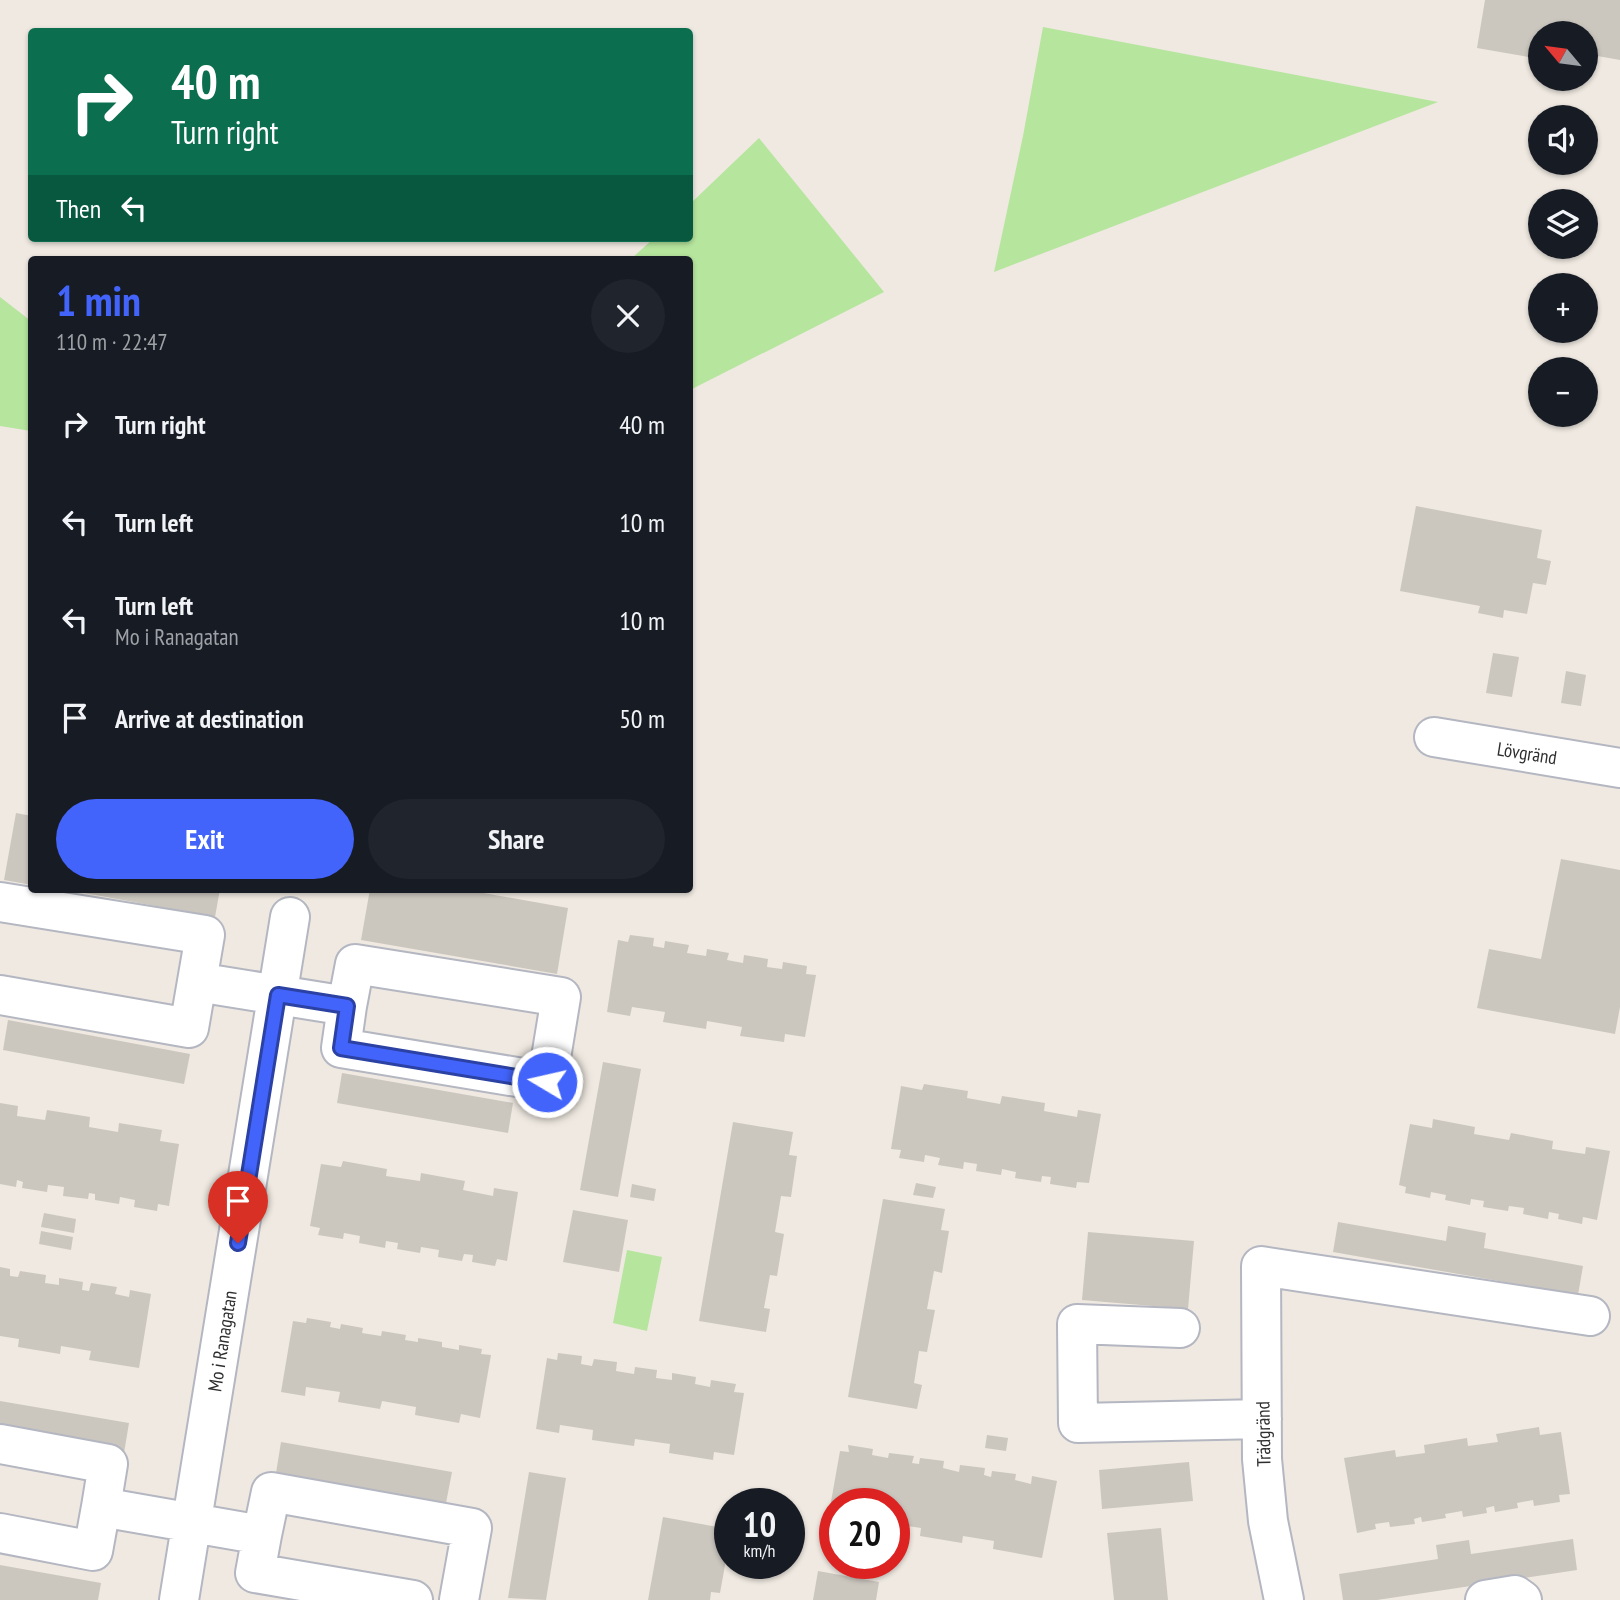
<!DOCTYPE html>
<html lang="en">
<head>
<meta charset="utf-8">
<style>
	:root { --surface:#171b24; --page:#20242c; --text:#f1f3f6; --muted:#9ea1a6; --accent:#4264fb }
	body { margin:0; font-family:"PT Sans Narrow",sans-serif; background:var(--page); color:var(--text); height:100vh; display:flex; flex-direction:column; font-size:26px; white-space:nowrap }
	* { box-sizing:border-box; margin:0 }
	p { font-size:23px; color:var(--muted) }
	.icon { flex:none; width:38px; height:38px; fill:none; stroke:currentColor; stroke-width:2; stroke-linecap:round; stroke-linejoin:round }
	.map { position:relative; flex:1; overflow:hidden }
	.drawer { position:absolute; left:28px; top:256px; width:665px; height:637px; display:flex; flex-direction:column; background:var(--surface); border-radius:7px; box-shadow:0 2px 5px #0004 }
	.drawer>* { flex:none }
	.guide { position:absolute; left:28px; top:28px; width:665px; height:214px; border-radius:7px; box-shadow:0 2px 5px #0004; background:#0b6e4f; color:#fff; overflow:hidden }
	.needle { width:46px; rotate:299deg }
	.controls { position:absolute; left:1528px; top:21px; display:grid; gap:14px }
	.controls a { display:grid; place-items:center; width:70px; height:70px; border-radius:50%; background:var(--surface); box-shadow:0 2px 5px #0004; font-size:35px }
	.speed { position:absolute; left:714px; top:1488px; display:flex; gap:14px; font-size:35px; font-weight:700; text-align:center }
	.speed>* { display:grid; place-content:center; width:91px; height:91px; border-radius:50%; background:var(--surface); box-shadow:0 2px 5px #0004; line-height:1 }
	.speed small { font-size:18px; font-weight:400 }
	.speed .limit { border:10px solid #d22; background:#fff; color:#111 }
	.pin { position:absolute; display:grid; place-items:center; width:60px; height:60px; color:#fff; margin:-72px -30px; border-radius:50% 50% 50% 0; rotate:-45deg; box-shadow:0 0 7px #0007 }
	.pin .icon { rotate:45deg }
	.me { position:absolute; width:77px; margin:-38px; rotate:279deg; stroke-linejoin:round; filter:drop-shadow(0 0 5px #0008) }
	.turn { display:flex; align-items:center; gap:24px; height:147px; padding:0 28px; font-size:32px }
	.turn .icon { width:91px; height:91px; stroke-width:2.5 }
	.turn b { display:block; font-size:49px; line-height:60px }
	.then { display:flex; align-items:center; height:66px; padding:0 28px; background:#0003; gap:14px; font-size:26px }
	.round { display:grid; place-items:center; flex:none; width:74px; height:74px; border-radius:37px; background:var(--page) }
	.overview { display:flex; align-items:center; justify-content:space-between; height:119px; padding:0 28px }
	h1 { font-size:42px; font-weight:700; line-height:52px; color:var(--accent) }
	.action { display:flex; gap:14px; margin-top:auto; padding:14px 28px }
	.action a { flex:1; height:80px; border-radius:42px; background:var(--accent); color:#fff; font-size:28px; font-weight:700; line-height:80px; text-align:center }
	.action a+a { background:var(--page); color:var(--text) }
	ul { padding:0; list-style:none }
	li { display:flex; align-items:center; gap:21px; height:98px; padding:0 28px }
	li div { flex:1 }
	li b { display:block; font-size:26px }
	li em { font-style:normal }
	.map>svg:first-child { display:block }
	.green { fill:#b6e59e }
	.building { fill:#cbc7bf }
	.lines { fill:none; stroke-linecap:round; stroke-linejoin:round }
	.minor-casing { stroke:#b4b7c1; stroke-width:42 }
	.minor { stroke:#fff; stroke-width:38 }
	.route-casing { stroke:#2b41a3; stroke-width:18 }
	.route { stroke:#4264fb; stroke-width:12 }
	.labels { text-anchor:middle; stroke-width:5; stroke-linejoin:round; paint-order:stroke }
	.street-label { font-size:19px; fill:#2e2e2e; stroke:#fff }
</style>
</head>
<body>
<div class="map">
<svg width="1620" height="1600" viewBox="0 0 1620 1600">
	<rect width="100%" height="100%" fill="#efe9e1"/>
	<path class="green" d="M1043,27L1438,102L994,272L1023,136Z
		M759,138L884,292L690,390V259H631L654,238H690V204Z
		M0,297L31,321V431L0,426Z
		M627,1250L662,1257L647,1331L613,1323Z"/>
	<path class="building" d="M1485,0H1620V60L1586,54V33H1540V59L1477,48Z
		M1416,506L1542,530L1537,558L1551,561L1546,585L1533,583L1527,614L1504,610L1503,618L1478,613L1480,606L1400,591Z
		M1493,653L1519,657L1512,697L1486,693Z
		M1566,671L1586,675L1581,706L1561,703Z
		M16,813L32,816V885L4,880Z
		M1561,859L1620,870V1007L1615,1034L1477,1008L1489,949L1541,959Z
		M63,889H220L215,917Z
		M370,889H461L568,908L557,974L361,940Z
		M630,935L654,938L653,946L664,948L665,941L689,945L687,953L706,956L707,949L729,953L727,960L743,963L744,955L768,959L767,967L782,969L783,962L807,966L806,974L816,975L805,1037L785,1034L784,1042L740,1036L742,1027L707,1021L706,1029L663,1022L665,1012L632,1007L630,1016L607,1012L618,940L628,942Z
		M8,1020L190,1054L184,1084L3,1050Z
		M603,1062L641,1069L618,1197L580,1190Z
		M342,1073L513,1103L508,1133L337,1103Z
		M924,1084L968,1091L967,1098L1000,1104L1002,1096L1045,1103L1044,1111L1077,1117L1078,1110L1101,1114L1089,1183L1077,1182L1076,1188L1050,1184L1051,1177L1042,1176L1041,1182L1015,1178L1016,1172L1002,1169L1001,1175L976,1171L977,1164L964,1162L963,1169L938,1165L940,1158L925,1155L924,1162L899,1158L901,1150L891,1149L901,1086L922,1090Z
		M0,1103L18,1106L17,1116L45,1120L47,1110L90,1117L89,1127L118,1132L119,1123L162,1130L160,1141L179,1144L169,1206L158,1204L157,1211L134,1207L135,1200L120,1197L119,1204L95,1200V1194L89,1193L88,1199L63,1196L64,1187L48,1185L47,1192L22,1188L23,1182L17,1180L16,1187L0,1184Z
		M1433,1119L1475,1127L1474,1134L1509,1140L1511,1133L1553,1141L1552,1149L1585,1154L1586,1147L1610,1151L1597,1220L1583,1217L1582,1224L1558,1219L1559,1214L1549,1212L1548,1219L1523,1214L1524,1208L1509,1206L1508,1211L1483,1207L1484,1201L1471,1199L1470,1205L1445,1200L1446,1195L1431,1192L1430,1198L1405,1193L1406,1187L1399,1185L1410,1124L1432,1128Z
		M733,1122L793,1132L789,1155L797,1156L791,1197L781,1196L775,1232L784,1234L777,1276L770,1275L764,1308L770,1309L766,1332L699,1321Z
		M343,1161L387,1169L386,1176L420,1181L421,1173L465,1181L463,1190L493,1196L494,1188L518,1192L507,1261L497,1259L495,1266L472,1262L473,1255L464,1254L462,1261L438,1257L439,1250L421,1247L420,1253L397,1249L398,1243L386,1241L385,1248L359,1243L360,1236L344,1233L343,1239L318,1235L320,1228L310,1226L321,1164L341,1167Z
		M916,1183L936,1187L933,1198L913,1195Z
		M632,1184L656,1189L654,1201L630,1197Z
		M883,1199L945,1209L941,1230L949,1231L942,1273L934,1271L927,1309L935,1310L927,1352L919,1351L914,1383L922,1385L917,1409L848,1397Z
		M573,1210L628,1220L619,1272L563,1262Z
		M44,1213L76,1219L74,1233L41,1227Z
		M1338,1222L1446,1241L1448,1226L1486,1233L1484,1248L1583,1266L1578,1295L1333,1252Z
		M41,1231L73,1237L71,1250L39,1244Z
		M1088,1232L1194,1241L1188,1309L1082,1300Z
		M0,1267L10,1269V1276L18,1277L20,1271L46,1275L45,1283L59,1285V1278L83,1282L82,1290L89,1291L91,1283L117,1287L115,1294L129,1297L130,1290L151,1294L139,1368L89,1360L91,1351L61,1346L60,1354L18,1347L19,1339L0,1336Z
		M307,1318L331,1322L330,1327L340,1329L341,1324L363,1328L362,1333L381,1336L382,1331L406,1335L405,1340L418,1342V1338L442,1342V1347L459,1350V1345L482,1349L481,1354L491,1355L480,1418L461,1414L459,1423L415,1415L416,1407L382,1401L380,1409L338,1402L340,1392L306,1387L305,1396L281,1392L293,1321L306,1323Z
		M558,1353L582,1356L581,1364L592,1366L594,1359L617,1362L616,1371L634,1374L635,1367L657,1370L656,1378L672,1380V1373L696,1377L695,1384L710,1387L711,1380L736,1384L734,1392L744,1393L734,1455L714,1452L713,1460L669,1453L670,1444L635,1439L634,1446L592,1440L593,1430L560,1425L559,1433L536,1429L547,1358L557,1360Z
		M0,1401L129,1423L124,1453L0,1432Z
		M1539,1427L1540,1435L1561,1432L1570,1494L1559,1495L1560,1502L1534,1506L1533,1500L1517,1503L1518,1508L1495,1512L1494,1506L1486,1508L1487,1513L1463,1517L1462,1511L1445,1514L1446,1518L1422,1522L1421,1517L1414,1519L1415,1524L1390,1527L1389,1522L1375,1524L1376,1529L1357,1533L1344,1458L1395,1450L1396,1457L1425,1453L1424,1445L1467,1438L1468,1446L1498,1442L1496,1434Z
		M987,1435L1008,1438L1006,1451L985,1448Z
		M281,1442L452,1472L446,1503L276,1473Z
		M848,1445L873,1449L872,1455L888,1458L889,1453L914,1456L912,1463L919,1464L920,1458L944,1461L943,1468L959,1472L960,1465L985,1468L984,1475L991,1477L992,1471L1016,1474L1015,1480L1031,1484L1032,1476L1057,1481L1042,1558L993,1549L994,1541L963,1536L962,1543L920,1536L921,1528L894,1524V1503H835V1514L829,1513L840,1451L849,1452Z
		M1189,1462L1193,1501L1102,1509L1099,1470Z
		M529,1472L566,1478L546,1600L508,1598Z
		M663,1517L723,1528L720,1548L728,1549L720,1593L711,1592L710,1600H648Z
		M1161,1528L1168,1600H1114L1107,1533Z
		M1573,1539L1577,1570L1377,1600H1343L1339,1574L1438,1559L1436,1545L1469,1540L1471,1554Z
		M0,1565L101,1583L98,1600H0Z
		M818,1571L879,1582L876,1600H813Z"/>
	<g class="lines">
		<defs>
			<path id="minor" d="M1434,737L1620,768
				M0,902L205,935L189,1028L0,995
				M197,982L347,1006L341,1048L547,1082L561,997L355,964L347,1006
				M1180,1328L1077,1324L1078,1423L1262,1419
				M0,1444L108,1464L101,1507L262,1535L271,1492L472,1528L459,1600
				M0,1533L93,1551L101,1507
				M262,1535L255,1573L413,1600
				M179,1600L290,917
				M1284,1600L1268,1521L1262,1459L1261,1266L1590,1316
				M1485,1600L1515,1595L1522,1600"/>
		</defs>
		<use href="#minor" class="minor-casing"/>
		<use href="#minor" class="minor"/>
	</g>
	<g class="lines">
		<defs>
			<path id="route" d="M238,1243L278,995L347,1006L341,1048L547,1082"/>
		</defs>
		<use href="#route" class="route-casing"/>
		<use href="#route" class="route"/>
	</g>
	<g class="labels">
		<g class="street-label">
			<text transform="translate(1527 753) rotate(9)" y="7">Lövgränd</text>
			<text transform="translate(222 1341) rotate(-81)" y="7">Mo i Ranagatan</text>
			<text transform="translate(1263 1434) rotate(-91)" y="7">Trädgränd</text>
		</g>
	</g>
</svg>
<div class="controls">
<a><svg class="needle" viewBox="-14 -14 28 28"><path d="M0-13l5 13h-10z" fill="#e53935"/><path d="M0 13l5-13h-10z" fill="#9ea1a6"/></svg></a>
<a><svg class="icon" aria-label="sound" viewBox="0 0 24 24"><path d="M4 9h4l5-4v14l-5-4H4zM17 9q2 3 0 6"/></svg></a>
<a><svg class="icon" aria-label="layers" viewBox="0 0 24 24"><path d="M12 4l9 5-9 5-9-5zM3 14l9 5 9-5"/></svg></a>
<a>+</a>
<a>−</a>
</div>
<div class="speed"><div>10<small>km/h</small></div><div class="limit">20</div></div>
<div class="pin" style="left:238px;top:1243px;background:#d93025"><svg class="icon" aria-label="arrive" viewBox="0 0 24 24"><path d="M6 21V4h12l-3 4 3 4H6"/></svg></div>
<svg class="me" style="left:547px;top:1082px" viewBox="-20 -20 40 40"><circle r="17" fill="#4264fb" stroke="#fff" stroke-width="3"/><path d="M0-11L8 9 0 5-8 9z" fill="#fff"/></svg>
<div class="guide">
<div class="turn"><svg class="icon" aria-label="right" viewBox="0 0 24 24"><path d="M7 20v-9h11M14 6l5 5-5 5"/></svg><div><b>40 m</b>Turn right</div></div>
<div class="then">Then<svg class="icon" aria-label="left" viewBox="0 0 24 24"><path d="M17 20v-9H6M10 6l-5 5 5 5"/></svg></div>
</div>
<section class="drawer">
<div class="overview"><div><h1>1 min</h1><p>110 m · 22:47</p></div><a class="round"><svg class="icon" aria-label="close" viewBox="0 0 24 24"><path d="M6 6l12 12M18 6L6 18"/></svg></a></div>
<ul>
<li><svg class="icon" aria-label="right" viewBox="0 0 24 24"><path d="M7 20v-9h11M14 6l5 5-5 5"/></svg><div><b>Turn right</b></div><em>40 m</em></li>
<li><svg class="icon" aria-label="left" viewBox="0 0 24 24"><path d="M17 20v-9H6M10 6l-5 5 5 5"/></svg><div><b>Turn left</b></div><em>10 m</em></li>
<li><svg class="icon" aria-label="left" viewBox="0 0 24 24"><path d="M17 20v-9H6M10 6l-5 5 5 5"/></svg><div><b>Turn left</b><p>Mo i Ranagatan</p></div><em>10 m</em></li>
<li><svg class="icon" aria-label="arrive" viewBox="0 0 24 24"><path d="M6 21V4h12l-3 4 3 4H6"/></svg><div><b>Arrive at destination</b></div><em>50 m</em></li>
</ul>
<div class="action"><a>Exit</a><a>Share</a></div>
</section>
</div>
</body>
</html>
